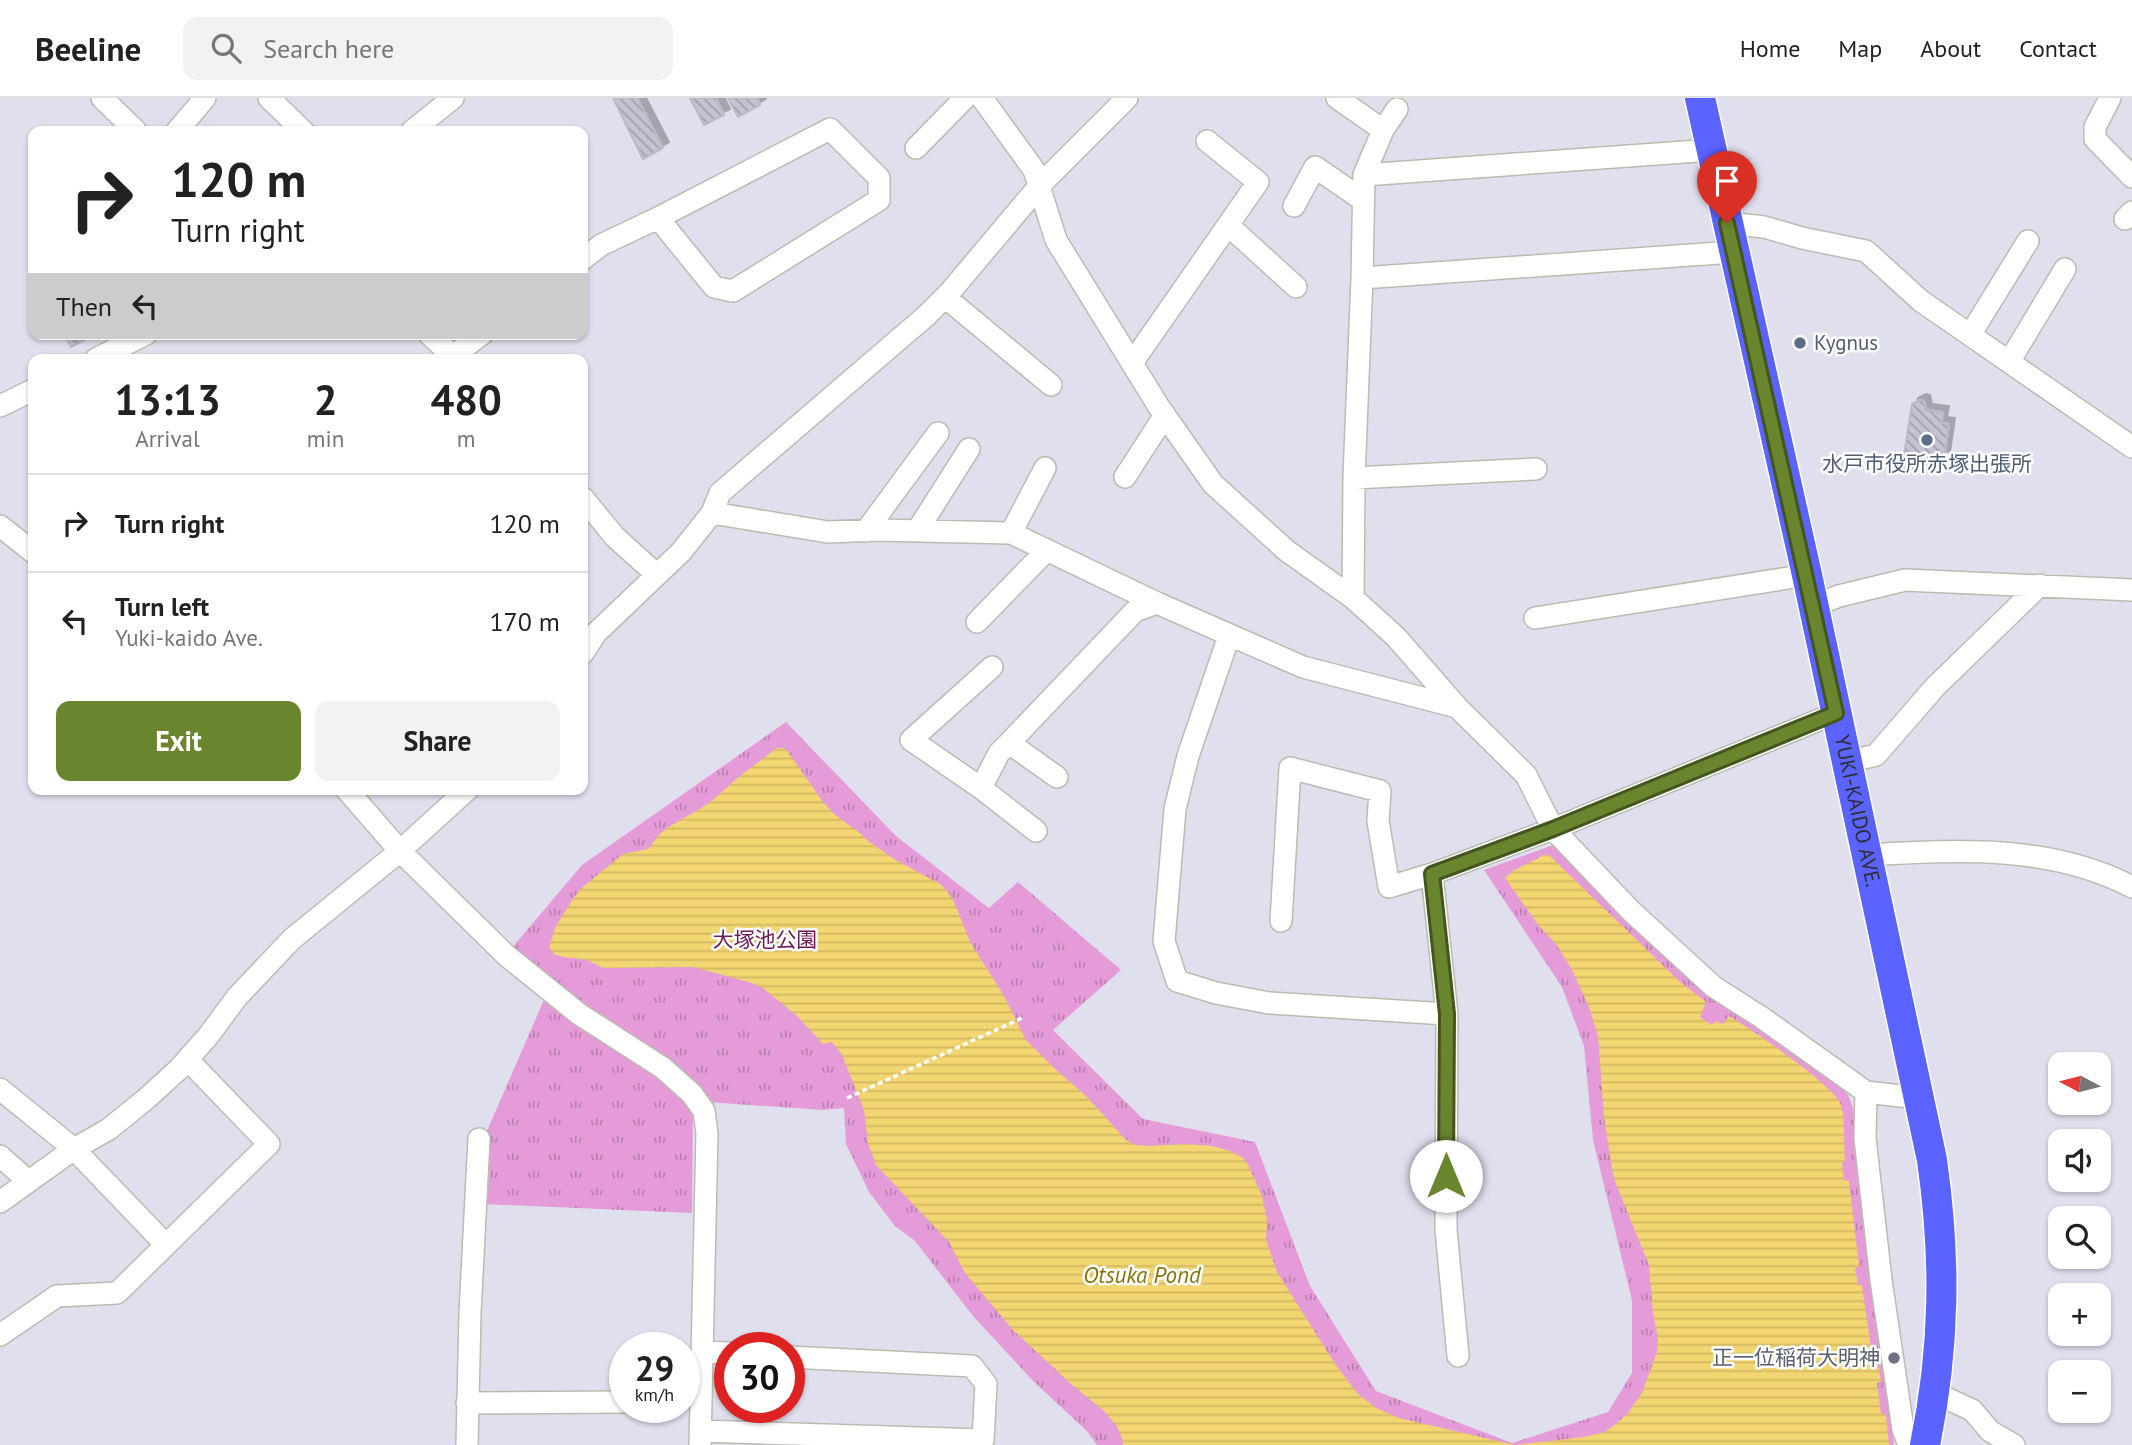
<!DOCTYPE html>
<html lang="en">
<head>
<meta charset="utf-8">
<style>
	:root { --surface:#fff; --page:#f2f2f2; --text:#222; --muted:#767676; --line:#e0e0e0; --accent:#69852e }
	body { margin:0; font-family:"PT Sans","Noto Sans JP",sans-serif; background:var(--page); color:var(--text); height:100vh; display:flex; flex-direction:column; font-size:26px; white-space:nowrap }
	* { box-sizing:border-box; margin:0 }
	p { font-size:23px; color:var(--muted) }
	.icon { flex:none; width:38px; height:38px; fill:none; stroke:currentColor; stroke-width:2; stroke-linecap:round; stroke-linejoin:round }
	.map { position:relative; flex:1; overflow:hidden }
	.drawer { position:absolute; left:28px; top:256px; width:560px; height:441px; display:flex; flex-direction:column; background:var(--surface); border-radius:14px; box-shadow:0 2px 5px #0004 }
	.drawer>* { flex:none }
	.guide { position:absolute; left:28px; top:28px; width:560px; height:214px; border-radius:14px; box-shadow:0 2px 5px #0004; background:#fff; color:var(--text); overflow:hidden }
	.needle { width:46px; rotate:277deg }
	.tools { position:absolute; left:2048px; top:954px; display:grid; gap:14px }
	.tools a { display:grid; place-items:center; width:63px; height:63px; border-radius:14px; background:var(--surface); box-shadow:0 2px 5px #0004; font-size:35px }
	.speed { position:absolute; left:609px; top:1234px; display:flex; gap:14px; font-size:35px; font-weight:700; text-align:center }
	.speed>* { display:grid; place-content:center; width:91px; height:91px; border-radius:50%; background:var(--surface); box-shadow:0 2px 5px #0004; line-height:1 }
	.speed small { font-size:18px; font-weight:400 }
	.speed .limit { border:10px solid #d22; background:#fff; color:#111 }
	.pin { position:absolute; display:grid; place-items:center; width:60px; height:60px; color:#fff; margin:-72px -30px; border-radius:50% 50% 50% 0; rotate:-45deg; box-shadow:0 0 7px #0007 }
	.pin .icon { rotate:45deg }
	.me { position:absolute; width:77px; margin:-38px; rotate:0deg; stroke-linejoin:round; filter:drop-shadow(0 0 5px #0008) }
	.turn { display:flex; align-items:center; gap:24px; height:147px; padding:0 28px; font-size:32px }
	.turn .icon { width:91px; height:91px; stroke-width:2.5 }
	.turn b { display:block; font-size:49px; line-height:60px }
	.then { display:flex; align-items:center; height:66px; padding:0 28px; background:#0003; gap:14px; font-size:26px }
	.eta { display:flex; justify-content:space-evenly; align-items:center; height:119px; text-align:center }
	.eta b { font-size:42px; font-weight:600; line-height:49px }
	.cta { display:flex; gap:14px; margin-top:auto; padding:14px 28px }
	.cta a { flex:1; height:80px; border-radius:14px; background:var(--accent); color:#fff; font-size:28px; font-weight:600; line-height:80px; text-align:center }
	.cta a+a { background:var(--page); color:var(--text) }
	ul { padding:0; list-style:none }
	li { display:flex; align-items:center; gap:21px; height:98px; padding:0 28px; border-top:2px solid var(--line) }
	li div { flex:1 }
	li b { display:block; font-size:26px }
	li em { font-style:normal }
	header { display:flex; align-items:center; gap:42px; box-sizing:border-box; height:98px; padding:0 35px; background:var(--surface); border-bottom:2px solid var(--line) }
	header strong { font-size:33px }
	nav { display:flex; gap:38px; margin-inline-start:auto; font-size:24px }
	.search { width:490px; height:63px; background:var(--page); display:flex; align-items:center; gap:18px; box-sizing:border-box; padding:0 24px; border-radius:14px; color:var(--muted); font-size:26px }
	.map>svg:first-child { display:block }
	.grass { fill:url(#grass-tufts) }
	.water { fill:url(#water-rules) }
	.building { fill:url(#building-back-hatch); stroke:#bbb8ca; stroke-width:2; filter:url(#shadow) }
	.lines { fill:none; stroke-linecap:round; stroke-linejoin:round }
	.minor-casing { stroke:#b9bdaf; stroke-width:24 }
	.highway-casing { stroke:#fff; stroke-width:33 }
	.path { stroke:#fff; stroke-width:3.5; stroke-dasharray:5 3.5; stroke-linecap:butt }
	.minor { stroke:#fff; stroke-width:21 }
	.highway { stroke:#5a62ff; stroke-width:30 }
	.route-casing { stroke:#44561e; stroke-width:18 }
	.route { stroke:#69852e; stroke-width:12 }
	.service-dot { fill:#5c6f8a; stroke:#fff; stroke-width:2.5 }
	.worship-dot { fill:#6b7280; stroke:#fff; stroke-width:2.5 }
	.labels { text-anchor:middle; stroke-width:5; stroke-linejoin:round; paint-order:stroke }
	.service-label { font-size:21px; fill:#4e5e75; stroke:#fff; text-anchor:start }
	.street-label { font-size:21px; fill:#2d2d2d; stroke:#fff }
	.park-label { font-size:21px; fill:#6e1954; stroke:#fff }
	.worship-label { font-size:21px; fill:#5b616d; stroke:#fff; text-anchor:end }
	.water-label { font-size:23px; font-style:italic; fill:#86750b; stroke:#fff }
</style>
</head>
<body>
<header>
<strong>Beeline</strong>
<div class="search"><svg class="icon" aria-label="search" viewBox="0 0 24 24"><circle cx="10" cy="10" r="6"/><path d="M15 15l6 6"/></svg>Search here</div>
<nav><a>Home</a><a>Map</a><a>About</a><a>Contact</a></nav>
</header>
<div class="map">
<svg width="2132" height="1347" viewBox="0 0 2132 1347">
	<defs>
		<pattern id="grass-tufts" width="24" height="20" patternUnits="userSpaceOnUse" patternTransform="scale(1.75)"><rect width="24" height="20" fill="#e69bd9"/><path d="M3 7l-1-3M5 7V3M7 7l1-3M15 17l-1-3M17 17v-4M19 17l1-3" fill="none" stroke="#bb7fb0"/></pattern>
		<pattern id="water-rules" width="6" height="5" patternUnits="userSpaceOnUse" patternTransform="scale(1.75)"><rect width="6" height="5" fill="#f2d671"/><path d="M0 2.5h6" fill="none" stroke="#d0b862"/></pattern>
		<pattern id="building-back-hatch" width="6" height="6" patternUnits="userSpaceOnUse" patternTransform="scale(1.75)"><rect width="6" height="6" fill="#c5c3d1"/><path d="M-1 5l2 2M0 0l6 6M5-1l2 2" fill="none" stroke="#a09faa"/></pattern>
		<filter id="shadow"><feDropShadow dx="6" dy="-6" stdDeviation="0" flood-color="#0004"/></filter>
	</defs>
	<rect width="100%" height="100%" fill="#e0dfee"/>
	<path class="grass" d="M786,624L896,738L989,810L1018,784L1121,872L1053,932L1143,1021L1255,1044L1310,1188L1376,1293L1512,1345L1608,1314L1632,1275V1202L1593,1042L1584,948L1562,889L1484,772L1556,746L1800,952L1848,997L1853,1010L1858,1078L1884,1255L1894,1347H1097L1087,1333L1033,1283L973,1218L915,1143L895,1128L869,1094L846,1046L844,1010L823,1012L706,1004L693,1010L692,1115L482,1106L486,1035L550,888L511,851L582,767Z"/>
	<path class="water" d="M777,650H784L788,654L823,704L834,716L861,736L868,743L894,761L940,786L948,794L954,804L970,844L1004,898L1026,942L1054,970L1087,999L1126,1042L1135,1047L1148,1048L1186,1046L1212,1048L1230,1053L1243,1060L1248,1067L1262,1098L1267,1122L1266,1142L1277,1174L1337,1269L1358,1296L1376,1310L1399,1320L1515,1347L1584,1339L1605,1334L1616,1326L1628,1315L1642,1295L1657,1254L1658,1241L1653,1215L1649,1167L1616,1086L1612,1071L1604,1019L1598,938L1589,909L1571,870L1556,846L1539,828L1505,780L1513,773L1544,757H1549L1679,883L1706,904L1700,919L1712,927L1715,923L1723,926L1729,918C1751,931 1834,987 1841,1007C1845,1019 1844,1048 1845,1062L1842,1066L1844,1082L1849,1083L1859,1168L1855,1171L1858,1186L1862,1188L1871,1250L1875,1251L1881,1283L1877,1285L1881,1316L1886,1317L1889,1347H1123L1122,1340L1116,1327L1104,1313L1070,1285L1013,1232L965,1175L949,1144L876,1067L868,1045L864,1012L842,957L832,944L823,946L797,918L763,890L752,885L693,869L603,870L587,862L563,859L554,856L549,849L556,828L575,798L583,789L623,756L648,751L658,738L667,730L708,706L740,678Z"/>
	<path class="building" d="M613,0H637L663,50L643,61Z
		M690,0H716L724,17L704,27Z
		M728,0H757L760,7L738,19Z
		M64,236H96L71,249Z
		M1920,302L1924,303L1926,312L1943,314L1941,325L1949,326L1944,360L1928,358L1926,373L1902,370L1912,306Z"/>
	<g class="lines">
		<defs>
			<path id="minor" d="M102,0L136,33
				M269,0L303,33
				M982,0L1034,72L1056,142L1159,309L1213,386L1287,453L1353,500L1396,539L1457,609L1526,677L1553,731L1631,813L1714,889L1761,919L1866,994L1909,999L1918,990
				M1337,0L1383,32L1364,77
				M2110,0L2095,29V41L2132,79
				M1383,32L1397,11
				M177,33L205,0
				M412,33L453,0
				M916,50L965,0
				M1294,108L1315,69L1363,102
				M2125,121L2132,114
				M1727,125L1764,129L1802,140L1866,153L1921,203L2132,349
				M1228,127L1296,189
				M583,161L601,147L658,120L830,31L879,80V102L733,193L714,189L658,120
				M1362,180L1364,77L1712,52
				M945,199L1051,287
				M429,236L456,261
				M1970,237L2028,143
				M453,258L482,236
				M96,261L146,236
				M2009,264L2065,171
				M1132,265L1258,84L1207,43
				M0,308L33,292
				M1125,379L1165,317
				M1354,380L1536,371
				M583,400L615,439L656,476
				M712,415L828,434L877,432L1011,435L1157,505L1303,569L1457,609
				M0,428L33,454
				M866,433L938,335
				M917,433L969,351
				M1011,435L1045,370
				M1353,500L1354,380L1362,180L1734,154
				M1814,508L1839,498L1905,482L2132,492
				M1535,520L1807,477
				M977,524L1047,452
				M1229,538L1188,658L1175,711L1164,843L1177,883L1216,895L1269,905L1447,916
				M583,555L596,535L681,454L712,415L720,395L926,218L950,194L1040,87L1127,0
				M992,569L911,642L981,690L999,655L1009,645L1135,513L1157,505
				M1009,645L1057,679
				M1847,664L1876,657L1935,589L2040,487
				M981,690L1036,733
				M346,691L400,753L507,858L579,916L663,970L692,996L704,1013L707,1035L700,1347
				M1868,757C1956,751 2052,747 2132,789
				M1281,823L1290,670L1380,693L1378,723L1389,789L1432,776
				M0,991L74,1051L166,1147
				M1866,994L1865,1040L1881,1182L1903,1331L1909,1347
				M0,1058L28,1083
				M0,1104L74,1051L109,1031L146,1001L179,971L209,937L237,899L292,841L400,753L468,691
				M0,1237L57,1198L117,1195L269,1046L188,962
				M702,1254L730,1255
				M1458,1258L1446,1132L1447,916L1432,776L1553,731L1836,615
				M1935,1295L1972,1312L1990,1333L2014,1347
				M467,1305L625,1304
				M701,1333L983,1342L986,1286L972,1268L789,1259
				M467,1347L470,1215L479,1041"/>
			<g id="highway">
				<path id="s1" d="M1700,0L1807,477L1932,1062C1946,1160 1945,1249 1925,1347"/>
			</g>
		</defs>
		<use href="#minor" class="minor-casing"/>
		<use href="#highway" class="highway-casing"/>
		<path class="path" d="M847,1000L1022,920"/>
		<use href="#minor" class="minor"/>
		<use href="#highway" class="highway"/>
	</g>
	<g class="lines">
		<defs>
			<path id="route" d="M1446,1078L1447,916L1432,776L1553,731L1836,615L1727,125"/>
		</defs>
		<use href="#route" class="route-casing"/>
		<use href="#route" class="route"/>
	</g>
	<g class="service-dot">
		<circle cx="1800" cy="245" r="7"/>
		<circle cx="1927" cy="342" r="7"/>
	</g>
	<circle class="worship-dot" cx="1894" cy="1260" r="7"/>
	<g class="labels">
		<g class="service-label">
			<text x="1814" y="252">Kygnus</text>
			<text x="1927" y="373" text-anchor="middle">水戸市役所赤塚出張所</text>
		</g>
		<g class="street-label">
			<text dy="7" stroke="none"><textPath href="#s1" startOffset="730">YUKI-KAIDO AVE.</textPath></text>
		</g>
		<g class="park-label">
			<text x="765" y="849">大塚池公園</text>
		</g>
		<g class="worship-label">
			<text x="1880" y="1267">正一位稲荷大明神</text>
		</g>
		<g class="water-label">
			<text x="1142" y="1185">Otsuka Pond</text>
		</g>
	</g>
</svg>
<div class="tools">
<a><svg class="needle" viewBox="-14 -14 28 28"><path d="M0-13l5 13h-10z" fill="#e53935"/><path d="M0 13l5-13h-10z" fill="#767676"/></svg></a>
<a><svg class="icon" aria-label="sound" viewBox="0 0 24 24"><path d="M4 9h4l5-4v14l-5-4H4zM17 9q2 3 0 6"/></svg></a>
<a><svg class="icon" aria-label="search" viewBox="0 0 24 24"><circle cx="10" cy="10" r="6"/><path d="M15 15l6 6"/></svg></a>
<a>+</a>
<a>−</a>
</div>
<div class="speed"><div>29<small>km/h</small></div><div class="limit">30</div></div>
<div class="pin" style="left:1727px;top:125px;background:#d93025"><svg class="icon" aria-label="arrive" viewBox="0 0 24 24"><path d="M6 21V4h12l-3 4 3 4H6"/></svg></div>
<svg class="me" style="left:1446px;top:1078px" viewBox="-20 -20 40 40"><circle r="19" fill="#fff"/><path d="M0-13L10 11 0 6-10 11z" fill="#69852e"/></svg>
<div class="guide">
<div class="turn"><svg class="icon" aria-label="right" viewBox="0 0 24 24"><path d="M7 20v-9h11M14 6l5 5-5 5"/></svg><div><b>120 m</b>Turn right</div></div>
<div class="then">Then<svg class="icon" aria-label="left" viewBox="0 0 24 24"><path d="M17 20v-9H6M10 6l-5 5 5 5"/></svg></div>
</div>
<section class="drawer">
<div class="eta">
<div><b>13:13</b><p>Arrival</p></div>
<div><b>2</b><p>min</p></div>
<div><b>480</b><p>m</p></div>
</div>
<ul>
<li><svg class="icon" aria-label="right" viewBox="0 0 24 24"><path d="M7 20v-9h11M14 6l5 5-5 5"/></svg><div><b>Turn right</b></div><em>120 m</em></li>
<li><svg class="icon" aria-label="left" viewBox="0 0 24 24"><path d="M17 20v-9H6M10 6l-5 5 5 5"/></svg><div><b>Turn left</b><p>Yuki-kaido Ave.</p></div><em>170 m</em></li>
</ul>
<div class="cta"><a>Exit</a><a>Share</a></div>
</section>
</div>
</body>
</html>
